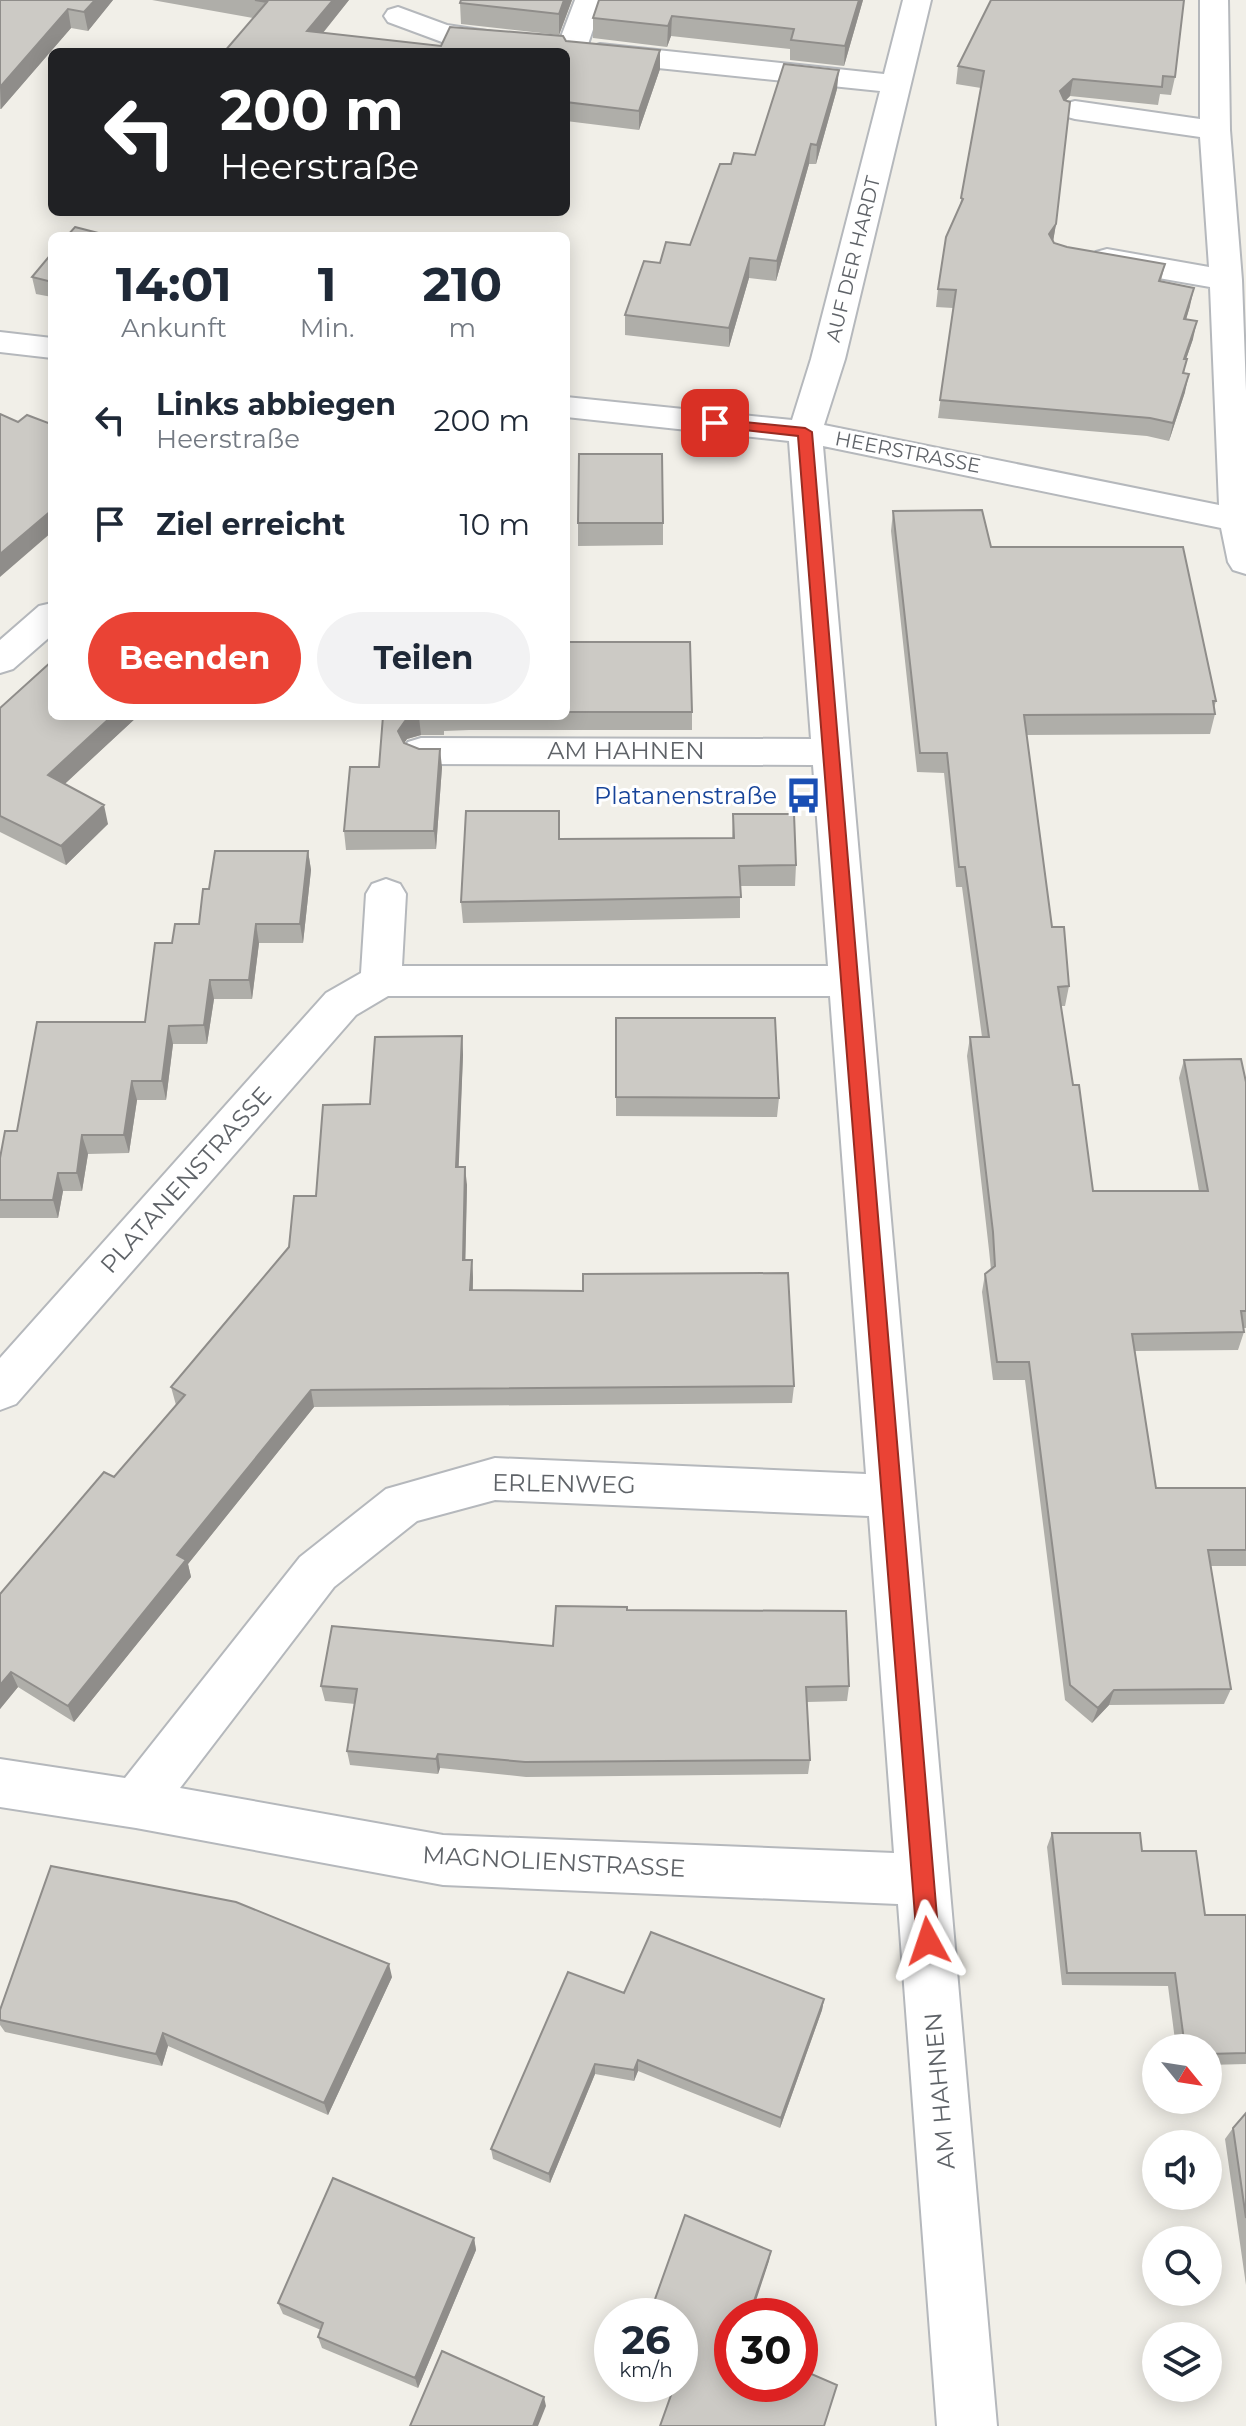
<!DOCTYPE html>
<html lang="de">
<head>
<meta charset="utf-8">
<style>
	:root { --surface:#fff; --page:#f2f2f3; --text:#1f2937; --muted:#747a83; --accent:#ea4335 }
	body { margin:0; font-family:Montserrat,sans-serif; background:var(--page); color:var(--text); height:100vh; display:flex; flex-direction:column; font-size:30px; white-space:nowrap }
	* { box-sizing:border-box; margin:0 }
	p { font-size:26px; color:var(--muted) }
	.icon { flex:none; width:44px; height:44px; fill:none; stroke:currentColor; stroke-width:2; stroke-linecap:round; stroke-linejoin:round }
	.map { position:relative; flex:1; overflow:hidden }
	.panel { position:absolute; left:48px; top:232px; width:522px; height:488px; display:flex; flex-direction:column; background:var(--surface); border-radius:12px; box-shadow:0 4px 20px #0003 }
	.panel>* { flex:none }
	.guide { position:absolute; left:48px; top:48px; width:522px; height:168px; border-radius:12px; box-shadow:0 4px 20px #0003; background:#202124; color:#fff; overflow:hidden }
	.needle { width:52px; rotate:120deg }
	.buttons { position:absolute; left:1142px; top:2034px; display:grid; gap:16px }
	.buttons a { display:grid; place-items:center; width:80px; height:80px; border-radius:50%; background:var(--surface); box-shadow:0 4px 20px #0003; font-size:40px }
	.speed { position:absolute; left:594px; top:2298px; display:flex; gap:16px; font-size:40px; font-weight:700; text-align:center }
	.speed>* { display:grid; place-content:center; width:104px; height:104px; border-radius:50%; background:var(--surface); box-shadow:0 4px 20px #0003; line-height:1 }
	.speed small { font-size:20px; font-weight:400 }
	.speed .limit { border:12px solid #d22; background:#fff; color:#111 }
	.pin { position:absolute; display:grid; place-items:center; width:68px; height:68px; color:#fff; margin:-34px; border-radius:16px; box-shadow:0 4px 12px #0006 }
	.me { position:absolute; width:88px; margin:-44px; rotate:355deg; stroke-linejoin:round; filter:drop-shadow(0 0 6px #0008) }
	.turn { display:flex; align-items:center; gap:28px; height:168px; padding:0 40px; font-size:36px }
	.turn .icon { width:104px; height:104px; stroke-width:2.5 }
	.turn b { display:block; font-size:56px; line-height:68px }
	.eta { display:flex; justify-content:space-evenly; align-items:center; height:136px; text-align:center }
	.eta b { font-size:48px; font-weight:700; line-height:56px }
	.action { display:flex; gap:16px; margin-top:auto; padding:16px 40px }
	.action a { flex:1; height:92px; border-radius:48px; background:var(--accent); color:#fff; font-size:32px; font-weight:700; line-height:92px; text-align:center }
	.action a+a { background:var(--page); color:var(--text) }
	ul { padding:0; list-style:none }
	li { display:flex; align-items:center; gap:24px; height:104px; padding:0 40px }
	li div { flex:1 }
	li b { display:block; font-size:30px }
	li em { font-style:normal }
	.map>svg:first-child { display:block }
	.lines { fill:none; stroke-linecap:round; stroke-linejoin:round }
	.minor-casing { stroke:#b5b8bc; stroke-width:4 }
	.minor { fill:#fff; fill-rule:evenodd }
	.wall { fill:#afaea9 }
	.shaded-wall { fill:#8f8d8a }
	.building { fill:#cccac5; stroke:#8f8d8a; stroke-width:2 }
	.route { fill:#ea4335; stroke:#982c22; stroke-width:2 }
	.labels { text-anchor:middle; stroke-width:6; stroke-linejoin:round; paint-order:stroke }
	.far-street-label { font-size:20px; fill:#5f6368; stroke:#fff }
	.street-label { font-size:24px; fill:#5f6368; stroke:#fff }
	.transit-label { font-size:24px; fill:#164399; stroke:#fff; text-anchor:end }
</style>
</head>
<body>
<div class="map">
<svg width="1246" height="2426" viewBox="0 0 1246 2426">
	<rect width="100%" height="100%" fill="#f1efe8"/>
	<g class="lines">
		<defs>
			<path id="minor" d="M575,0H603L586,50L581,56L566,57V52L556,50Z
				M903,0H931L845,359L824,425L1219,505L1210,287L1107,269L1096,266L1091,259L1096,252L1107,249L1209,267L1200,137L1075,119L1064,116L1060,110L1064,104L1075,101L1200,119V0H1228L1230,130L1242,280L1246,391V574L1233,570L1228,562L1221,528L823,446L997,2426H937L898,1904L443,1885L136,1828L0,1807V1759L125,1778L300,1557L386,1489L495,1458L866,1474L830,996H388L356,1015L16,1404L0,1410V1358L326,993L361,973L366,894L372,884L386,879L400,884L406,894L402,966H828L813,765L421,764L408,760L402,751L408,742L421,738L811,739L789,441L566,417V397L792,420L811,359L880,91L600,62L590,59L585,53L590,47L600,44L884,74ZM495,1500L869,1516L894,1853L443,1835L180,1788L334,1587L417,1521Z
				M398,7L447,25L514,35L519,41L514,47L504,50L442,42L388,22L384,16L388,10Z
				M0,332L52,338V358L0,352Z
				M52,603V635L13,669L0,673V640L39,606Z"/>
		</defs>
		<use href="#minor" class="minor-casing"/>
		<use href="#minor" class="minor"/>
	</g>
	<path class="wall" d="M0,0H113L88,31L71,28L1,109H0Z
		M152,0H349L323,33L441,46L566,41L660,69L639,130L566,121V52H224L253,18Z
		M461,0H572L559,35L461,24L460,3Z
		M863,0L844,66L790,60V49L671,36L667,47L593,38V18Z
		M991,0L1175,77L1171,95L1160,94L1158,105L1070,96L1066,100L1056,224L1053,241L1054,243L1067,247L1165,264L1161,281L1190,306L1186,319L1193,339L1186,359L1184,373L1185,392L1169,441L1147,436L938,418L953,308L936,307L938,289L960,206L981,88L956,84L958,66Z
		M837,89L816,164H809L776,281L749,278L729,347L625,335V315L660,263L690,245L731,164L755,155Z
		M52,253V297L36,294L32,277Z
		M893,511L991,547L1216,701L1214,708L1215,714L1210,734L1026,735L1052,927L1069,986L1065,1006H1061L1073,1085L1093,1191H1199L1179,1078L1184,1060L1246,1082V1328H1244V1332L1238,1350L1135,1351L1156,1488H1246V1566H1210L1231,1689L1224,1704L1109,1705L1092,1723L1065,1700L1025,1380H993L982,1292L985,1274L991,1270L989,1250L967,1056L970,1037H982L962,887H956L944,773L917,772L891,531Z
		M578,523H663V545L578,546Z
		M566,642L692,712V730H469L444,731V735H421L407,739L404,743L442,767L436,849L346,850L344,831L379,767L383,716H566Z
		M0,708L52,716H138L64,784L108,824L66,865L0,832Z
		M733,814L796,865L795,886H740V918L463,923L461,902L560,839L732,838Z
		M308,851L311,870L303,943H259L252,999H214L207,1044H173L166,1100H137L129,1153L88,1154L82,1191H63L58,1218H0V1158L17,1131L145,1022L172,943L199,924L209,889Z
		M616,1018L779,1098L777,1117L616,1116Z
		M462,1036L463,1055L458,1167L467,1185L465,1260H472L473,1278V1290L794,1386L792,1403L314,1407L188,1564L191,1577L74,1722L18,1687L0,1709V1594L114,1477L176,1405L171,1387L289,1247L316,1196L370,1104Z
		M627,1610L849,1686L847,1701L807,1702L810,1760L808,1774L526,1777L440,1768L438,1774L350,1765L347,1751L355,1704L325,1701L321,1686L553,1646Z
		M1052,1833L1142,1851L1205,1915H1246V2064L1208,2065V2048H1176L1168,1986L1062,1985L1047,1847Z
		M392,1977L328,2115L168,2046L162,2066L5,2032L0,2025V2010Z
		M624,1993L824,1999L822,2010L780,2128L638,2071L634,2081L595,2074L550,2183L493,2159L491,2149Z
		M1246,2113V2285L1225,2139L1233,2128Z
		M474,2238L476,2250L418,2388L322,2348L318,2337L321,2330L283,2314L278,2303Z"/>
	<path class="shaded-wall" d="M95,0H113L88,31L84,12Z
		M333,0H349L309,50L307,31Z
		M564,0H572L559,35V14Z
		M859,0H863L844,66L845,46Z
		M68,9L71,28L1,109L0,87Z
		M672,16L671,36L667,47L668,26Z
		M660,50V69L639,130V111Z
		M839,70L837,89L816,164L817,145Z
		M1073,79L1070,96L1058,108L1060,91Z
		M811,144L809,164L776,281L777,261Z
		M1056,224L1053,242L1049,234Z
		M750,258L749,278L729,347V328Z
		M1194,288L1190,306L1181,337L1184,319Z
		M1197,321L1193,339L1180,377L1184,359Z
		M1189,374L1185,392L1169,441L1173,423Z
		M52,510V532L0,577V554Z
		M112,716H138L53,795L48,775Z
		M419,717L421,735L407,739L400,749L398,731L405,721Z
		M440,749L442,767L436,849L434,831Z
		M104,805L108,824L66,865L61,846Z
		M308,851L311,870L303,943L300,924Z
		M256,924L259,943L252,999L249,980Z
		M210,980L214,999L207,1044L204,1025Z
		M169,1026L173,1044L166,1100L162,1081Z
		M462,1036L463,1055L458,1185L456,1167Z
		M132,1081L137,1100L129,1153L124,1135Z
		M82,1135L88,1154L82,1191L77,1173Z
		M465,1167L467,1185L465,1278L463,1260Z
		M58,1173L63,1191L58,1218L53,1200Z
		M472,1260L473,1278L472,1307L470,1290Z
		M311,1390L314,1407L188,1564L191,1577L74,1722L68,1706L177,1555Z
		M11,1672L18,1687L0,1709V1685Z
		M1114,1690L1109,1705L1092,1723L1098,1708Z
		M438,1754L440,1768L438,1774L436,1759Z
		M389,1964L392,1977L328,2115L324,2103Z
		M824,1999L822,2010L780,2128L781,2118Z
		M163,2033L168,2046L162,2066L156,2054Z
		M638,2060V2071L634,2081V2070Z
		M595,2064V2074L550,2183L549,2174Z
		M474,2238L476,2250L418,2388L415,2378Z
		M771,2251L769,2261L751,2316H749Z
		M544,2397L546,2406L538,2426H533Z"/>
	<path class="building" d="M0,0H95L84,12L68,9L0,87Z
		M255,0H333L307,31L441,46L450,27L563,36L566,41L660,50L639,111L566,102V52H224L267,2Z
		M461,0H564L559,14L460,3Z
		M599,0H859L845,46L791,40L794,29L672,16L668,26L593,18Z
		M991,0H1184L1175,77L1163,76L1162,87L1073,79L1060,91L1064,100L1070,102L1056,224L1049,234L1054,243L1067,247L1165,264L1159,281L1194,288L1184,319L1197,321L1184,359H1187L1183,373L1189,374L1173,423L1150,418L940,400L956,290L938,289L946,237L963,199L961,198L984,71L958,66Z
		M784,64L839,70L817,145L811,144L777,261L750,258L729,328L625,315L644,261L660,263L666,242L690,245L720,164H731L734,153L755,155Z
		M75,227L110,236H67Z
		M52,253V282L32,277Z
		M0,414L18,422L27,415L48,423L52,421V510L0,554Z
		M579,454H662L663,523H578Z
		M982,510L991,547H1183L1216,701H1213L1215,714L1024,715L1052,927H1064L1069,986L1058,987L1073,1085H1079L1093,1191H1208L1184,1060L1241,1059L1246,1082V1311H1241L1244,1332L1132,1334L1156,1488H1246V1550H1208L1231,1689L1114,1690L1098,1708L1070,1685L1029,1362H997L985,1274L995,1266L993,1232L970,1037H989L965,867H959L947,753H920L893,511Z
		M566,642H690L692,712H566Z
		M52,661V716H112L48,775L104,805L61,846L0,816V708Z
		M383,716H443L419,717L405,721L398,731L404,743L419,749H440L434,831H344L350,767H379Z
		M466,811H559V839L734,838L733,814H794L796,865L739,866L741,897L461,902Z
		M215,851H308L300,924H256L249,980H210L204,1025L169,1026L162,1081H132L124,1135H82L77,1173H58L53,1200H0V1158L5,1131H17L37,1022H145L155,943H172L175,924H199L203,889H209Z
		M616,1018H775L779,1098L616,1097Z
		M462,1036L456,1167H465L463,1260H472L470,1290L583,1291V1274L788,1273L794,1386L311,1390L177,1555L186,1560L68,1706L11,1672L0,1685V1594L104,1472L114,1477L185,1395L171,1387L289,1247L294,1196H316L323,1105L370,1104L375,1037Z
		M556,1606L627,1607V1610L846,1611L849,1686L806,1687L810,1760L525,1762L438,1754L436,1759L347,1751L357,1689L321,1686L332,1626L553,1646Z
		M1052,1833H1140L1142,1851H1196L1205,1915H1246V2053L1208,2054V2048H1185L1175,1973H1067Z
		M51,1866L236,1902L389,1964L324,2103L163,2033L156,2054L0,2020V2010Z
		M651,1932L824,1999L781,2118L638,2060L634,2070L595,2064L549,2174L491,2149L568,1972L624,1993Z
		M1246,2113V2218L1233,2128Z
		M333,2178L474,2238L415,2378L318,2337L323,2323L278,2303Z
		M685,2215L771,2251L749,2316H732V2384H800V2369L837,2385L824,2426H660L675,2384H680V2316H649Z
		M442,2351L544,2397L533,2426H410Z"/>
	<path class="route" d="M715,419L805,428L812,432L939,1941L936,1948L928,1951L920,1948L917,1941L798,436L710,426V420Z"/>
	<defs>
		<symbol id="bus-bare" viewBox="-9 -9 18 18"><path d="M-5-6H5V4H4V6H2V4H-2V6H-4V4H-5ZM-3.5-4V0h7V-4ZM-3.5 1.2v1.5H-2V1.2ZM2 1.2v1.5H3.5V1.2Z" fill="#1a4fb4" stroke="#fff" stroke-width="2.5" paint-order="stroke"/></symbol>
	</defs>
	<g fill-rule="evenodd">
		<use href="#bus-bare" x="778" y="770" width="51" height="51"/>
	</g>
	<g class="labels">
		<g class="far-street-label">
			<text transform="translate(853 259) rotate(-76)" y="7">AUF DER HARDT</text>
			<text transform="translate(908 452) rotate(11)" y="7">HEERSTRASSE</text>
		</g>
		<g class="street-label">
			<text x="626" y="759">AM HAHNEN</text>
			<text transform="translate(186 1180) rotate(-48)" y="8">PLATANENSTRASSE</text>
			<text transform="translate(564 1484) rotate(1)" y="8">ERLENWEG</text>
			<text transform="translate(554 1862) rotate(3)" y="8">MAGNOLIENSTRASSE</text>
			<text transform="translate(940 2091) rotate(-95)" y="8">AM HAHNEN</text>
		</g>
		<g class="transit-label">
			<text x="777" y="804">Platanenstraße</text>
		</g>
	</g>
</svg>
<div class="buttons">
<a><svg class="needle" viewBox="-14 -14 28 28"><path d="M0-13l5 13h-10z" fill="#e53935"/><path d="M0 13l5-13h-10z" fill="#747a83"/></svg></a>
<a><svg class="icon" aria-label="sound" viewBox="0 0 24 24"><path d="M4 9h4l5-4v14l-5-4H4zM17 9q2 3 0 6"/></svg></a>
<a><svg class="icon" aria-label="search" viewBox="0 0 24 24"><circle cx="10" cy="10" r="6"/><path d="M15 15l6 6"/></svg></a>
<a><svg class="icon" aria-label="layers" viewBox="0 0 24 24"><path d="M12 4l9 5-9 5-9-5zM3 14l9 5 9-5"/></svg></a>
</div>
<div class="speed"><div>26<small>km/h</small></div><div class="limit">30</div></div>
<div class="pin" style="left:715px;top:423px;background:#d93025"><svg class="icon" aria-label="arrive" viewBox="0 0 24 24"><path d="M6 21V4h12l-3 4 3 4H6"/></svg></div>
<svg class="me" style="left:928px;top:1941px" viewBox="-20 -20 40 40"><path d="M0-17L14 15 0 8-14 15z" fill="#ea4335" stroke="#fff" stroke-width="4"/></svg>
<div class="guide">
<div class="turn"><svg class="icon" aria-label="left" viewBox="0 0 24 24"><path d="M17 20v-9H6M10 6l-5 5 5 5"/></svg><div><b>200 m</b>Heerstraße</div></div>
</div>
<section class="panel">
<div class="eta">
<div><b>14:01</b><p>Ankunft</p></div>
<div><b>1</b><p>Min.</p></div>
<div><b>210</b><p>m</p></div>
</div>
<ul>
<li><svg class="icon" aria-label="left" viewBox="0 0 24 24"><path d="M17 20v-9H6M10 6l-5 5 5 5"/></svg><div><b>Links abbiegen</b><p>Heerstraße</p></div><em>200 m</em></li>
<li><svg class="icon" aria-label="arrive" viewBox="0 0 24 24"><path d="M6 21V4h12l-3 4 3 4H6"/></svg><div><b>Ziel erreicht</b></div><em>10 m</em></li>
</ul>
<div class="action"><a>Beenden</a><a>Teilen</a></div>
</section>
</div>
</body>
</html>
